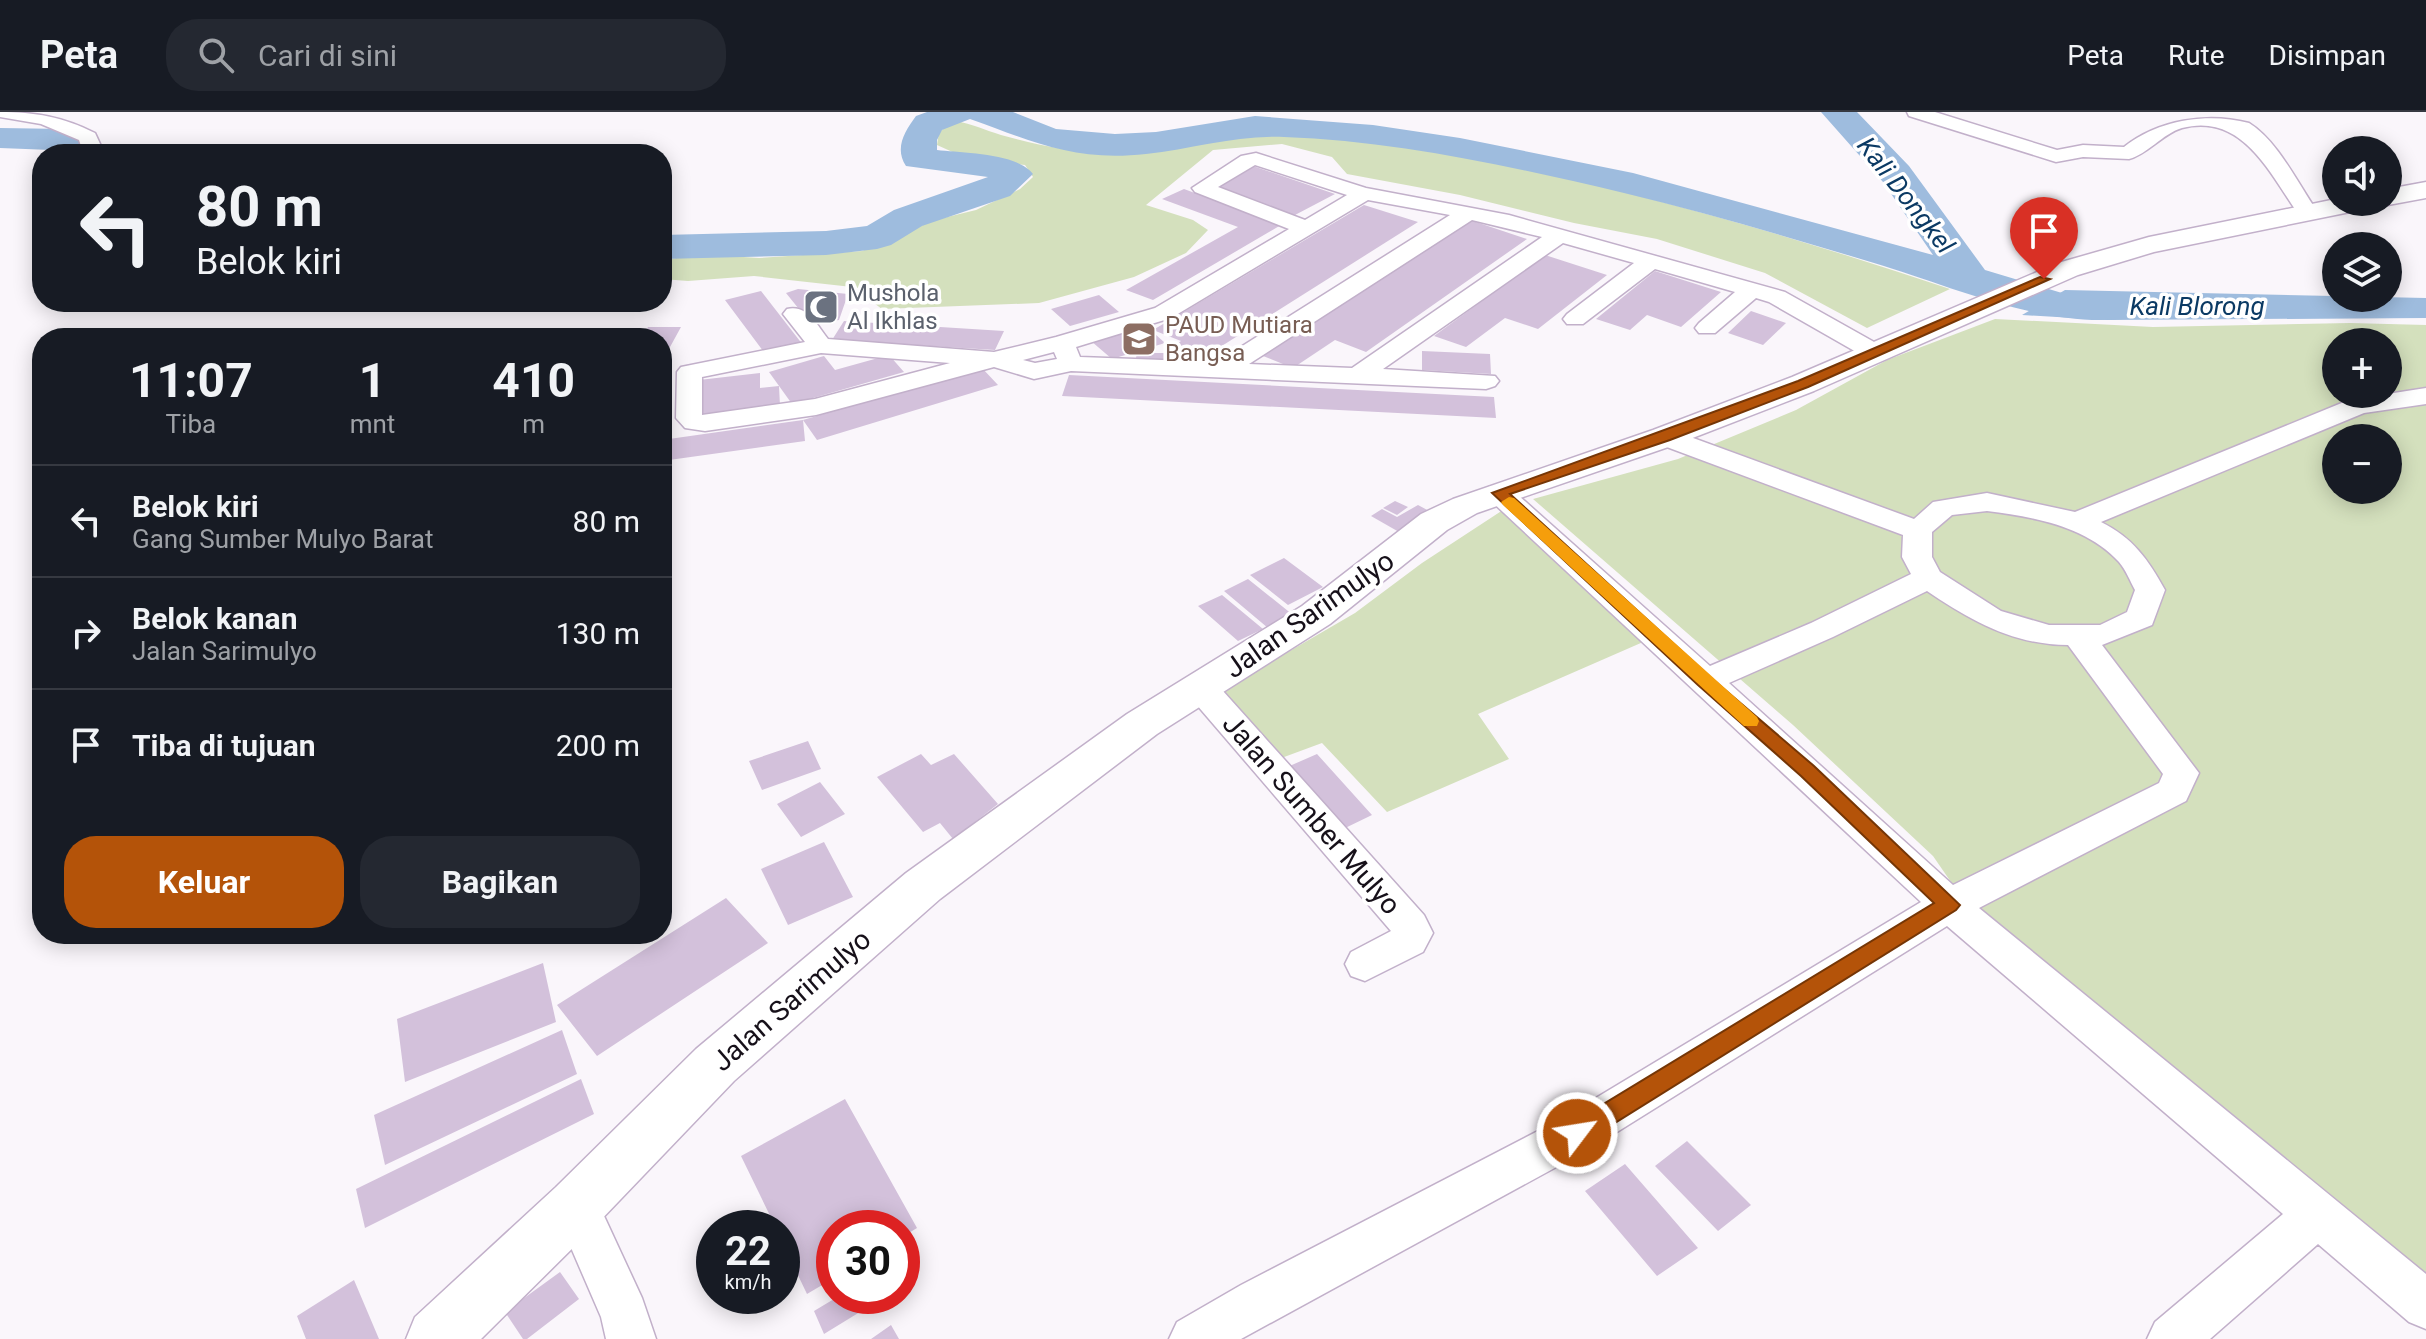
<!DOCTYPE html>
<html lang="id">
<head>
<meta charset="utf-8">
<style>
	:root { --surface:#171b24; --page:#242831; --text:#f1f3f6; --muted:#9ea1a6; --line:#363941; --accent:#b45309 }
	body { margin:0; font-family:Roboto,sans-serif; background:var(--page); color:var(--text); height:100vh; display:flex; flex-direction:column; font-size:30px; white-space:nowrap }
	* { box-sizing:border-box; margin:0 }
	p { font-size:26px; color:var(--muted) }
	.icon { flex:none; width:44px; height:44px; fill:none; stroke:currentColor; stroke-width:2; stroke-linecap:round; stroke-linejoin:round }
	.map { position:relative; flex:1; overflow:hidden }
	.side { position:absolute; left:32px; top:216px; width:640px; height:616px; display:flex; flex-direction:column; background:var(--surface); border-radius:32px; box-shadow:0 4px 20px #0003 }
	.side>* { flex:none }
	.banner { position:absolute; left:32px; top:32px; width:640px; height:168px; border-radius:32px; box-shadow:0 4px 20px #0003; background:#171b24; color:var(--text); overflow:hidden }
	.fabs { position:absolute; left:2322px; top:24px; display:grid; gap:16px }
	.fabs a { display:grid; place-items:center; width:80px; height:80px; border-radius:50%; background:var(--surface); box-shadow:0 4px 20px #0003; font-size:40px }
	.speed { position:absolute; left:696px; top:1098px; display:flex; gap:16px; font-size:40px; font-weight:700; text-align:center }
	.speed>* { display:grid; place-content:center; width:104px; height:104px; border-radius:50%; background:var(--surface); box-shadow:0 4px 20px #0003; line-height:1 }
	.speed small { font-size:20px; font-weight:400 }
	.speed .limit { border:12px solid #d22; background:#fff; color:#111 }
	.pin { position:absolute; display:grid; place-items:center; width:68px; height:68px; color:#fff; margin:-82px -34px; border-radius:50% 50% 50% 0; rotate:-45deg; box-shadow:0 0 8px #0007 }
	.pin .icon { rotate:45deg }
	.me { position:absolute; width:88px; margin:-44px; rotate:59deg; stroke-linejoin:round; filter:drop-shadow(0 0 6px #0008) }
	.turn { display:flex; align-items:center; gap:28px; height:168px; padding:0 32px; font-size:36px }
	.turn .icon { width:104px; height:104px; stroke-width:2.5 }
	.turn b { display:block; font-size:56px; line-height:68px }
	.eta { display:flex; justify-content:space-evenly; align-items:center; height:136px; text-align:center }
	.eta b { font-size:48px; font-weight:700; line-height:56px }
	.primary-button { display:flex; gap:16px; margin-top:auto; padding:16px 32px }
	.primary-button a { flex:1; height:92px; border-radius:32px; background:var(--accent); color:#fff; font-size:32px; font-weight:700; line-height:92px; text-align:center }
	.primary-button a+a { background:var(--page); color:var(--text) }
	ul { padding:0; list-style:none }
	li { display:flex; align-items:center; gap:24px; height:112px; padding:0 32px; border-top:2px solid var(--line) }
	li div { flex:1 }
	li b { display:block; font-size:30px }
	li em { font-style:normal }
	header { display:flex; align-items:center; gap:48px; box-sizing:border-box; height:112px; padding:0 40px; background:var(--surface); border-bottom:2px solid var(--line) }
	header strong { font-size:38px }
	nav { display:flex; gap:44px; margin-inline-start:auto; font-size:28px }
	.search { width:560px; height:72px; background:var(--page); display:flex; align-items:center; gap:20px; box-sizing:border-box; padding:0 28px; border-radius:32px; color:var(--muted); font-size:30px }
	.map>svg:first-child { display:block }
	.green { fill:#d4e0bd; fill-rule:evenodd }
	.water { fill:#9ebcde }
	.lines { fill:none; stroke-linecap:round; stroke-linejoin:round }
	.river { fill:#9ebcde; fill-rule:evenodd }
	.building { fill:#d3c1db }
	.minor-casing { stroke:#c2b0ca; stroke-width:3 }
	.tertiary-casing { stroke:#c2b0ca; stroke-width:3 }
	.minor { fill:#fff; fill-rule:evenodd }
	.tertiary { fill:#fff; fill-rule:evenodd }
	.route { fill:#b45309; stroke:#753606; stroke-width:2 }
	.slow { fill:#f59e0b }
	.labels { text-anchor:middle; stroke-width:7; stroke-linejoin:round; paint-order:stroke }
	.far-worship-label { font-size:24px; fill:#5b616d; stroke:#fff; text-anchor:start }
	.far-education-label { font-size:24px; fill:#785e54; stroke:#fff; text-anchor:start }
	.far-water-label { font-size:26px; font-style:italic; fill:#0b3a64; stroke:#fff }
	.street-label { font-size:28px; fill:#161019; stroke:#fff }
</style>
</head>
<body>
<header>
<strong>Peta</strong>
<div class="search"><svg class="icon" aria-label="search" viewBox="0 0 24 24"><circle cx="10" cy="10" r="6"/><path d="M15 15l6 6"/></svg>Cari di sini</div>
<nav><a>Peta</a><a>Rute</a><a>Disimpan</a></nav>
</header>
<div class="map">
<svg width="2426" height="1227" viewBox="0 0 2426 1227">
	<rect width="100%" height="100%" fill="#faf6fb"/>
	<path class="green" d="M955,9C973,12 985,18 1001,23C1038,33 1075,41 1114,42C1141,43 1171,31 1197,27C1243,19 1289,21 1335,26C1546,51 1749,110 1950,177L1867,216L1765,161L1657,127L1574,111L1460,83L1347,62L1332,45L1282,32L1213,38L1146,93L1193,108L1208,118L1186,141L1134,165L1039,191L882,197L852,175L754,164L688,169L662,167V149L696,142L759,146L862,139L935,108L976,98L1020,77L1033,65L1025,53L968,47L937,33L939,20Z
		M1995,207L2153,215L2350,211L2426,213V1207L2165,947L1962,786L1933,744L1793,613L1533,387L1678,347L1796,298L1887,248ZM2336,230H2388V282H2336ZM2336,326H2388V378H2336Z
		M1506,396L1650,527L1478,602L1509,647L1387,700L1322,631L1276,648L1219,580L1355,501L1422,451Z"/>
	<path class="water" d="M2065,178L2426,186V206L2107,208L2022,203Z"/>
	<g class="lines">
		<path class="river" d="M927,0H1013L1056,17L1115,22L1156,20L1255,4L1373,13L1460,26L1633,61L1933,143L1883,70L1821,0H1857L1909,54L1985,158L2062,181H2129L2144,185L2150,194L2144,203C2061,224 1955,175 1874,151C1791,126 1708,101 1624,81C1513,55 1398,29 1284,25C1236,23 1193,37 1146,42C1075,50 1034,30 970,7L942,18L937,28V38C962,41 1018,41 1033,62L1010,84L922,114L891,133L877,137L826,143L662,147V123L826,119L867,114L894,98L988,65L906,54C894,36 905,19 916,4Z
			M0,16L66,17L92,25L98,32L89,42H48L51,38L0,36Z"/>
	</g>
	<path class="building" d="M1250,53L1335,82L1295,103L1210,72Z
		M1184,77L1281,113L1153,188L1126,178L1238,115L1162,87Z
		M1364,93L1418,110L1198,249L1169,237L1181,229L1153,218Z
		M1470,108L1527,127L1366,240L1335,228L1293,256L1263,244Z
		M1545,143L1607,163L1538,217L1505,206L1466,235L1434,224Z
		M1655,159L1721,180L1681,215L1647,203L1630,218L1596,207Z
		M798,177L848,182L839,208L811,212L786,181Z
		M761,179L803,233L766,243L725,188Z
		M1099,183L1119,200L1070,214L1051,197Z
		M1751,199L1786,211L1763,233L1728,221Z
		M844,209L1004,219L995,238L832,228Z
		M1145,213L1165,231L1112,247L1091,229Z
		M648,215H681L670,235H662V226H642Z
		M1422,239L1490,242L1491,262L1422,258Z
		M1137,241H1165L1164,251H1135Z
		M889,243L904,260L792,292L769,260L824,244L835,258Z
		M982,256L998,273L817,328L803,308L805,329L662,349V328L803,308Z
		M760,261V276L779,274L780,294L697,304L699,268Z
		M1069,263L1494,285L1496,306L1062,284Z
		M1395,389L1408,395L1397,403L1383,396Z
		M1418,393L1431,400L1399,420L1371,404L1382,397L1397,405Z
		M1284,446L1323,475L1288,493L1250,463Z
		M1248,467L1293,503L1268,516L1224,479Z
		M1222,483L1263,517L1238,529L1198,494Z
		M808,629L821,657L762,678L749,649Z
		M921,642L931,653L954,642L998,692L953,727L940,711L923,720L877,665Z
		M1317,642L1372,703L1339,719L1285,656Z
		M820,670L845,702L801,725L777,692Z
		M824,730L853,785L788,813L761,757Z
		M726,786L768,831L597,944L557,893Z
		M543,851L556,910L405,970L397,907Z
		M562,918L577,962L385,1053L374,1003Z
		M581,967L594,1002L365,1116L356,1077Z
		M845,987L917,1116L902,1125V1116H834V1166L807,1182L782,1130V1116H776L741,1044Z
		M1687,1029L1751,1093L1718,1119L1655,1054Z
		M1625,1052L1698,1136L1657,1164L1585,1079Z
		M907,1144L918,1164L902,1174V1147Z
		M560,1160L579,1187L527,1227H523L505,1200Z
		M354,1168L379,1227H306L297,1204Z
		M839,1184H886L824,1222L814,1199Z
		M891,1213L899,1227H871Z"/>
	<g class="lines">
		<defs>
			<path id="minor" d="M0,0C35,0 63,5 95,21L101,34L97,42H77L81,34L79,28L41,12L0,5Z
				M1907,0H1935L2057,38L2083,33L2124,35C2158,8 2207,0 2249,11C2278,29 2298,72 2317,99L2313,103H2299C2270,62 2243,0 2182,16C2162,22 2148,42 2129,47L2083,45L2056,50L1909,4Z
				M1256,41L1366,76L1509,103L1785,180L1883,235L1886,240L1883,245H1865L1769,190L1756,186L1715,221H1699L1695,216L1699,211L1735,180L1655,157L1583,212H1567L1563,207L1567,202L1634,151L1563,131L1383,257L1495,264L1499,269L1495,274L1486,277L1071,259L1034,267L994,255L816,303L705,319L685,316L676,306L677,260L681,255L805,230L783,202L787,197C807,192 817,213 828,227L994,240L1056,225L1155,196L1289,117L1195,80L1192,76L1241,44ZM1255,53L1347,83L1305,108L1218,75ZM1368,88L1450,103L1217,250L1080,245L1076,235L1171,206ZM1472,108L1542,125L1352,256L1249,252ZM1054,240L1057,247L1035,251L1023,248ZM821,241L950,251L815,287L702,303V265Z
				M2426,276V292L2364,301L2101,410C2133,426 2148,447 2165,478L2152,513L2102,533L2199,661L2186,689L1979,796L2426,1162V1217L2409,1210L2318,1132L2210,1227H2147L2155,1210L2283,1102L1947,814L1593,1035L1241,1227H1169L1177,1210L1241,1173L1561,1007L1921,790L1489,387L1485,381L1489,375L1499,373L1509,375L1710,554L1811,511L1911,462L1902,445L1903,423L1656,331L1652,325L1656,319H1674L1914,407L1933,390L1987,381L2075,400L2349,288ZM1987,399C2034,405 2086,414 2119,450C2126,458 2130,469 2135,478L2127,500L2100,513H2049L2001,499L1940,460L1932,445V420L1952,403ZM1927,479C1970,508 2013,533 2068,533L2163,662L2159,671L1953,773L1729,571L1833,525Z
				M1202,566L1214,569L1424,803L1433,821L1423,840L1365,869L1351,864L1345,852L1351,840L1391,819L1190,585L1185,577L1190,569Z
				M576,1072L592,1078L642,1186L656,1227H606L601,1205L553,1094L560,1078Z"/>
			<path id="tertiary" d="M2426,70V86L2388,93L2379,90H2388V77Z
				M2336,87V90H2373L2369,95L2360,98L2154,140L2078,163L1814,279L1677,332L1477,401L1447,418L1330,512L1157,622L940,787L734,969L596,1113L481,1227H406L415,1205L556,1075L696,937L906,761L1127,602L1302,494L1421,402L1453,387L1653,318L1792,265L2058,151L2149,125Z"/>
		</defs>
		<use href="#minor" class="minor-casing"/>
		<use href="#tertiary" class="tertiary-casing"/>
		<use href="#minor" class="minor"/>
		<use href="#tertiary" class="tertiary"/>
	</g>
	<path class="route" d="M2040,165L2050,167L1808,275L1670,328L1510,382L1710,565L1814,654L1960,793L1956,798L1586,1029L1577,1032L1569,1029L1566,1021L1569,1013L1934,791L1801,664L1698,573L1492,381L1798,269Z"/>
	<path class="slow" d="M1509,385L1514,386L1757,605L1759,609L1757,614H1744L1503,393L1501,390Z"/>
	<defs>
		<symbol id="mosque-square" viewBox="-11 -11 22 22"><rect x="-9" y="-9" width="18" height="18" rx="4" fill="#6b7280" stroke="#fff"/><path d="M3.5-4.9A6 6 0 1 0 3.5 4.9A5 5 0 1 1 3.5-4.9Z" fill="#fff"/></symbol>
		<symbol id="school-square" viewBox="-11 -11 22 22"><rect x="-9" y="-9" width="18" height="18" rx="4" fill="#8d6e63" stroke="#fff"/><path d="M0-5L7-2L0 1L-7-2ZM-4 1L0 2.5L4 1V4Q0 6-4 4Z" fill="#fff"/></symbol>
	</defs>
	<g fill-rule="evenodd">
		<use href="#mosque-square" x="801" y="175" width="40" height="40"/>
		<use href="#school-square" x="1119" y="207" width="40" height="40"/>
	</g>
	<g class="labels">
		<g class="far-worship-label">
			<text x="847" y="189">Mushola<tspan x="847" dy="28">Al Ikhlas</tspan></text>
		</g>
		<g class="far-education-label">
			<text x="1165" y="221">PAUD Mutiara<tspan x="1165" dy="28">Bangsa</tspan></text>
		</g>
		<g class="far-water-label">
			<text transform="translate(1906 83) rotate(52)" y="9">Kali Dongkel</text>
			<text x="2197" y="203">Kali Blorong</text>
		</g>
		<g class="street-label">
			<text transform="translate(1309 502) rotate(-35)" y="10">Jalan Sarimulyo</text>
			<text transform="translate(1312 702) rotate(49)" y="10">Jalan Sumber Mulyo</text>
			<text transform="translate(791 888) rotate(-41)" y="10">Jalan Sarimulyo</text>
		</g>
	</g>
</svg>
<div class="fabs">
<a><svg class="icon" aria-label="sound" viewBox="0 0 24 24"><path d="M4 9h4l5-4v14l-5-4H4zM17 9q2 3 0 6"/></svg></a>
<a><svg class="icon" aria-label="layers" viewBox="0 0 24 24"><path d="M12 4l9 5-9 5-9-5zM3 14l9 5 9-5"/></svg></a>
<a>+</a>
<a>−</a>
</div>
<div class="speed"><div>22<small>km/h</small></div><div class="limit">30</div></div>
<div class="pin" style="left:2044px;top:167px;background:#d93025"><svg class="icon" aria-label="arrive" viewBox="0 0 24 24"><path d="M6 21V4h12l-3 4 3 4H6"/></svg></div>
<svg class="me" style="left:1577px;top:1021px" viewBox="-20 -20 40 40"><circle r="17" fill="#b45309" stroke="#fff" stroke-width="3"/><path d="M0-11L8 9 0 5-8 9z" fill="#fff"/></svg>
<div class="banner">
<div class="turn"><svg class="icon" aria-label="left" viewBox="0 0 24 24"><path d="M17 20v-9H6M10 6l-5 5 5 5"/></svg><div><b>80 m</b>Belok kiri</div></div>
</div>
<section class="side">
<div class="eta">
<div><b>11:07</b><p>Tiba</p></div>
<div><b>1</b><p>mnt</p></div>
<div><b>410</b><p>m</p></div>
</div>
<ul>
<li><svg class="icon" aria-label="left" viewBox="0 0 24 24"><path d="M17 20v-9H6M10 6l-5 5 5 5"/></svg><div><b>Belok kiri</b><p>Gang Sumber Mulyo Barat</p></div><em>80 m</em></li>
<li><svg class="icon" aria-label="right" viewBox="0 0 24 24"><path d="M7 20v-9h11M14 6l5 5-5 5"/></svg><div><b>Belok kanan</b><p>Jalan Sarimulyo</p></div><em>130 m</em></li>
<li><svg class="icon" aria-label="arrive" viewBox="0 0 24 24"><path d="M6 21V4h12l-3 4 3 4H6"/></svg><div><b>Tiba di tujuan</b></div><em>200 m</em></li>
</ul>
<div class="primary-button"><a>Keluar</a><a>Bagikan</a></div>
</section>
</div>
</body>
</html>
